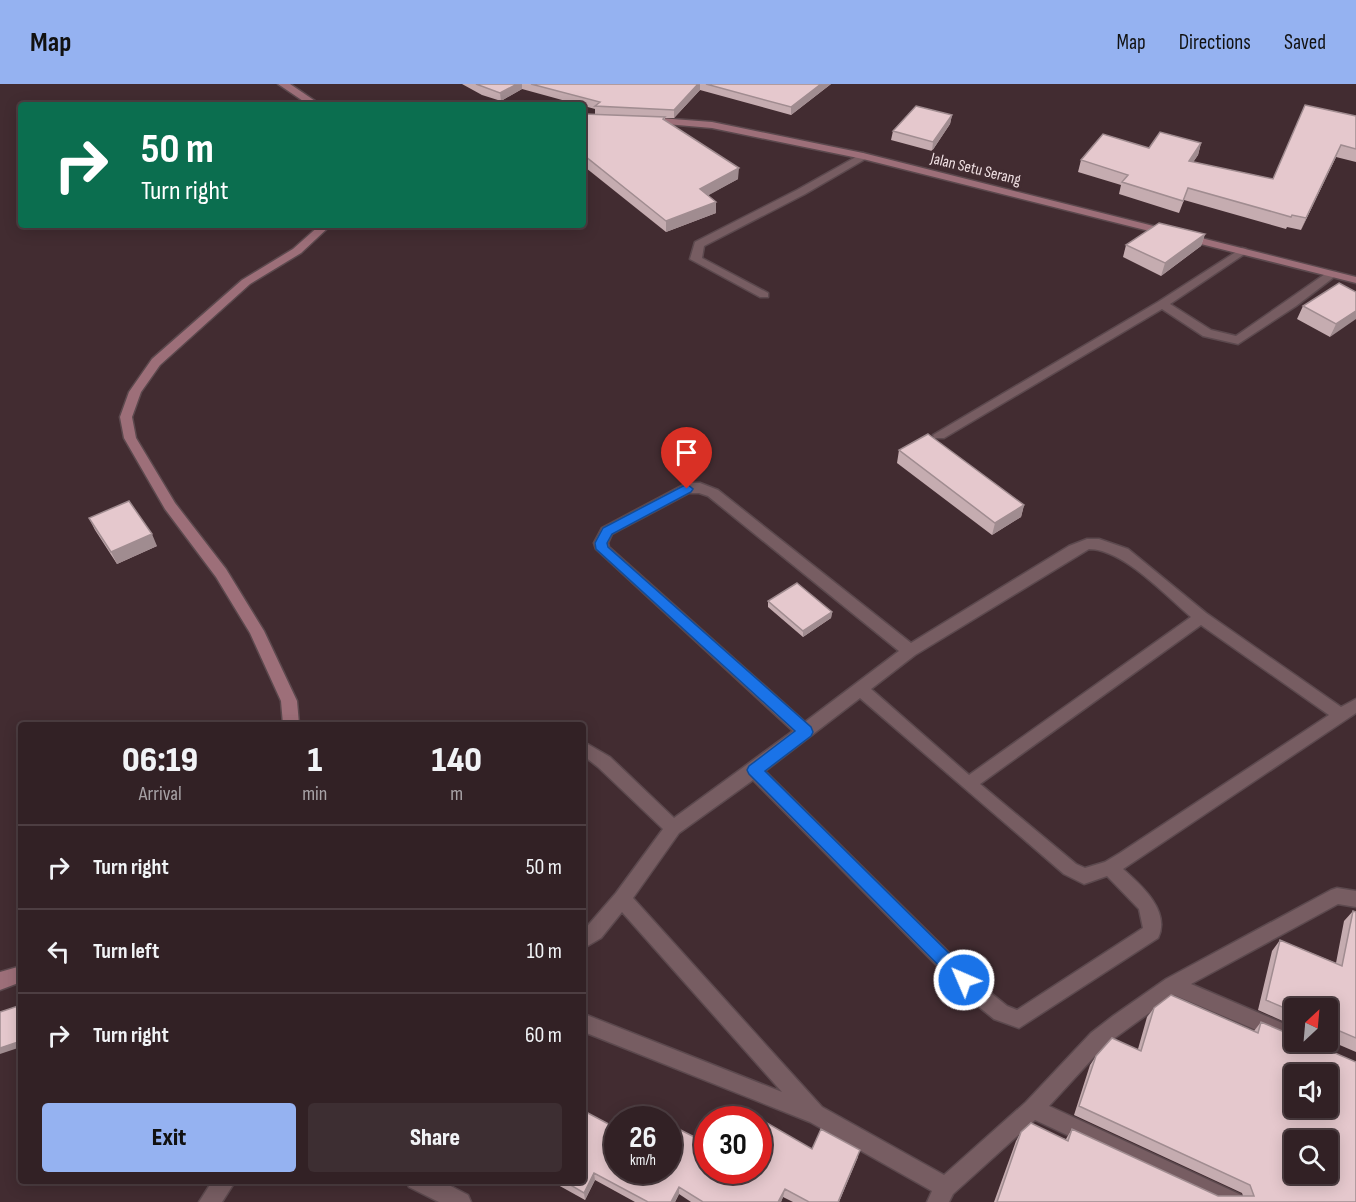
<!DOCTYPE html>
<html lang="en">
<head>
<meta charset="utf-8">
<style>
	:root { --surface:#322125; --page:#3d2e32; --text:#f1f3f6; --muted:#a8a3a7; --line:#4d3e42; --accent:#95b2f1 }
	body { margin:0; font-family:"Sofia Sans Condensed",sans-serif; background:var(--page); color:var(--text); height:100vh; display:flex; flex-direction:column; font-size:22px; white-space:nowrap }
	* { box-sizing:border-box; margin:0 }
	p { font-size:20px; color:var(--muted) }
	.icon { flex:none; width:33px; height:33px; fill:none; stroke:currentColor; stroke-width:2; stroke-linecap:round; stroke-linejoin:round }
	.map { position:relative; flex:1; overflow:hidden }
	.sheet { position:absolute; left:18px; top:638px; width:568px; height:462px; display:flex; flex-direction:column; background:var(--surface); border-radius:6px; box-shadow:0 3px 15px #0003,0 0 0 2px var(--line) }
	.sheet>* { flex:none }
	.top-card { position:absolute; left:18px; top:18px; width:568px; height:126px; border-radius:6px; box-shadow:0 3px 15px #0003,0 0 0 2px var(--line); background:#0b6e4f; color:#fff; overflow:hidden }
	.needle { width:39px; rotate:26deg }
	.controls { position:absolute; left:1284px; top:914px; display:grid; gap:12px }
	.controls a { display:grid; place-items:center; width:54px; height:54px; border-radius:6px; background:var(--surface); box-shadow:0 3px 15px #0003,0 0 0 2px var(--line); font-size:30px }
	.speed { position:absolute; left:604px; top:1022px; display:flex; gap:12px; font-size:30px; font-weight:700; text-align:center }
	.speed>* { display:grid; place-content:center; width:78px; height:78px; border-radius:50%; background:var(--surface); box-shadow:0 3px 15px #0003,0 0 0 2px var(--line); line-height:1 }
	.speed small { font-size:15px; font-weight:400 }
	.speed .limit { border:9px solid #d22; background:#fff; color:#111 }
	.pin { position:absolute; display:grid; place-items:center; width:51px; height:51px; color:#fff; margin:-62px -26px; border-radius:50% 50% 50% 0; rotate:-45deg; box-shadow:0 0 6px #0007 }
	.pin .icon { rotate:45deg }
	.me { position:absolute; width:66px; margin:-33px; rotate:315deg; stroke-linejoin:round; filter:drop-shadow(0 0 4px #0008) }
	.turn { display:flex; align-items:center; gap:21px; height:126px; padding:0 24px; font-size:27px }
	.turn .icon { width:78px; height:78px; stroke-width:2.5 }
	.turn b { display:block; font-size:42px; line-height:51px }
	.eta { display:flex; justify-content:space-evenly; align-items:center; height:102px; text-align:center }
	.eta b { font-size:36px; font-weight:800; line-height:42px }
	.primary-button { display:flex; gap:12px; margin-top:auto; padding:12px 24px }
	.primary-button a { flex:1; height:69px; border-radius:6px; background:var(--accent); color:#111; font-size:24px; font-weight:800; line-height:69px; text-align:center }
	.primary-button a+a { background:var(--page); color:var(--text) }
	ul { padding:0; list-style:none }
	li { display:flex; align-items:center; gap:18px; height:84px; padding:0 24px; border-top:2px solid var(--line) }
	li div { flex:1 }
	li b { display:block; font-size:22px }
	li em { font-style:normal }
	header { display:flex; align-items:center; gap:36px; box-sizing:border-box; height:84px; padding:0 30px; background:var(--accent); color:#111 }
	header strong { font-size:28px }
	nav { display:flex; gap:33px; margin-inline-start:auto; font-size:21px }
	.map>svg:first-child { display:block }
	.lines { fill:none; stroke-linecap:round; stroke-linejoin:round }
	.street-casing { stroke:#5c494e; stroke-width:3 }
	.secondary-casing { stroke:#5c494e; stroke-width:3 }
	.street { fill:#775d62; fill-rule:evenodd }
	.secondary { fill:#9d6f79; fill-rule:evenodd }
	.wall { fill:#c5acb0 }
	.shaded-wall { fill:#a08c90 }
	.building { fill:#e5c8cd; stroke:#a08c90; stroke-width:1.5; fill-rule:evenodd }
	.route { fill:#1a73e8; stroke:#114b97; stroke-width:1.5 }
	.labels { text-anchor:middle; stroke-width:6; stroke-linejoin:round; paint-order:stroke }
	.far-street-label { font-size:16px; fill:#f0e0e3; stroke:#422c31 }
</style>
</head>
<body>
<header>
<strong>Map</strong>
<nav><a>Map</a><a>Directions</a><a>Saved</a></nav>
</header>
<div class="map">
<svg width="1356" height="1118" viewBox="0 0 1356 1118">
	<rect width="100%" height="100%" fill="#422c31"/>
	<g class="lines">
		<defs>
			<path id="street" d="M863,69L868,72L867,74L805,110L704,162L702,174L768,209V213H760L690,175L695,158L797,106Z
				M1242,164L1246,165V169L1170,220L1211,246L1236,252L1328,188H1336L1338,190L1296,222L1238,260L1203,252L1162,225L944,354H934L933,351L1158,218Z
				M687,399H700L718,406L911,559L1069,462L1087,455H1099L1128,465L1206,529L1341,623L1356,615V629L1123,785C1141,801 1171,827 1158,854L1019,944L994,935L973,918L753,696L679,749L633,814L822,1023L944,1091L1026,1018L1091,949L1113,932L1166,895L1331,806L1337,804L1356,807V823L1338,820L1191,900L1294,944V957H1302L1301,959L1294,962L1174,911L1105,961L1049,1022L1241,1111L1244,1118H1211L1035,1036L953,1110L949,1118H927L932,1107L810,1038L584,948V930L782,1008L622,828L601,854L584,864V846L616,809L663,745L598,683L584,672V658L610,673L674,734L793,647L596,465L594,459L602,444ZM689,409H699L708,412L899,567L805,638L609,463L608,459L612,450ZM1089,465C1123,465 1165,511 1191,533L969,691L871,605L915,571ZM1201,541L1329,631L1120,769L1105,778L1085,784L1076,780L980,700ZM860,614L1064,790L1084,800L1107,792L1139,825L1143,844L1017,926L1007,922L987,906L765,687Z
				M213,1096H236L222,1118H199Z
				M406,1096H439L468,1111L471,1118H439L409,1103Z"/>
			<path id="secondary" d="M278,0H290L321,21H309Z
				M646,33L712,38L863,69L1356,193V199L863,75L712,44L643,38V34Z
				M320,141H331L301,169L250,200L160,281L141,308L132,333L136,354L175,419L226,485L264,547L297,617L299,640H283L281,617L250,549L216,493L165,425L124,354L120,333L129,308L152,275L242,196L293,165Z
				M21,882V898L0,906V888Z"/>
		</defs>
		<use href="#street" class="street-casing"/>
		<use href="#secondary" class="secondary-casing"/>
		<use href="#street" class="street"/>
		<use href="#secondary" class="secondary"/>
	</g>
	<path class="wall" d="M462,0H831L791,31L700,6L674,34H665V37L738,95L708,111L716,118V129L666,148L586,84L584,83V30H595V25L522,5L501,17L482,11Z
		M952,31L950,40L932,67L891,56L893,47Z
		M1356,32V78L1336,73L1301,146L1287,143L1286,145L1184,116L1179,129L1119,110L1121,101L1078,88L1081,76L1149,64L1201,59L1198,71L1193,78L1273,95Z
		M1205,150L1201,162L1161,192L1123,173L1126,161Z
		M1356,208L1330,253L1297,235L1303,222Z
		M899,366L1024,421L1021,433L992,451L897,379Z
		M89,434L157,462L117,480L95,446Z
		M768,517L832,528L831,534L803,553L768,523Z
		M1353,827L1356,828V968L1328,956V924H1294V942L1258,926L1272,867L1280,856L1336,879L1344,837Z
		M1154,924L1254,947L1261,938L1356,1118H994L1016,1057L1021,1048L1066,1055L1072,1045L1218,1112H1243L1242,1109L1074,1031L1090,981L1096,972L1138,965L1147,933Z
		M584,1027L618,1086H708L812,1065L858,1073L839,1118H793L783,1113L781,1118H691L679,1110L675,1118H635L595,1096L585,1116L549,1096H584Z"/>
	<path class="shaded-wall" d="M517,0H522V5L501,17L500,9Z
		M698,0H700V6L674,34V26Z
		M821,0H831L791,31V23Z
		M952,31L950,40L932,67L933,58Z
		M1201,59L1198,71L1186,89L1189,77Z
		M1341,61L1336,73L1301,146L1306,134Z
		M739,84L738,95L700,116V105Z
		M716,118V129L666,148V137Z
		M1205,150L1201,162L1161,192L1165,179Z
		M1356,227V235L1330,253L1336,240Z
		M1024,421L1021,433L992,451L995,439Z
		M152,450L157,462L117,480L111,468Z
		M832,528L831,534L803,553V547Z
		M21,957V963L0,970V964Z
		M860,1066L839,1118H838Z
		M594,1089L595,1096L585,1116L584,1109Z
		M679,1103V1110L675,1118H671Z
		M785,1105L783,1113L781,1118H778Z"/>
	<path class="building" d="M476,0H517L500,9Z
		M531,0H698L674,26L595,22L600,18Z
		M706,0H821L791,23Z
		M1305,21L1356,32V65L1341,61L1306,134L1292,131L1291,133L1188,104L1183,117L1122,98L1128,91L1081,76L1103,50L1149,64L1160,48L1201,59L1189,77L1273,95Z
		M916,22L952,31L933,58L893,47Z
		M584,30L665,33L663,35L739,84L700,105L716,118L666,137L586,73L584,72Z
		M1159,139L1205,150L1165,179L1126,161Z
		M1339,199L1356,208V227L1336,240L1303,222Z
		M928,350L1024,421L995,439L899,366Z
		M129,417L152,450L111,468L89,434Z
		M797,499L832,528L803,547L768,517Z
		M1353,827L1356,828V954L1335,945H1328V924H1294V928L1266,916L1280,856L1342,882Z
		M1171,911L1258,949L1261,938L1294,952V957H1307L1356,978V1118H997L1021,1048L1031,1039L1068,1057L1072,1045L1218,1112H1254L1250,1101L1079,1022L1096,972L1112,954L1141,967L1154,924ZM1294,990H1328V1023H1294ZM1294,1056H1328V1089H1294Z
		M21,921V957L0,964V928Z
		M584,1027L618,1045V1086H669V1040L708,1060V1086H759V1035H753L755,1032L812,1065L821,1045L860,1066L838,1118H809L785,1105L778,1118H703L679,1103L671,1118H648L594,1089L584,1109L562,1096H584Z"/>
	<path class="route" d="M687,400L693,405L691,408L612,450L607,459L608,463L811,643L813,648L811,652L765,687L970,890L972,896L970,901L964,903L958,901L749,690L747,686L749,682L795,647L596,465L595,459L603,444Z"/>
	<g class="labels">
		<g class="far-street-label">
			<text transform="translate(976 84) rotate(14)" y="6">Jalan Setu Serang</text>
		</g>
	</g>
</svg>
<div class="controls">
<a><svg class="needle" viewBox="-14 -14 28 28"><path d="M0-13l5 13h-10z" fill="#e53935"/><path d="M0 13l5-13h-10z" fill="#a8a3a7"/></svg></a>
<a><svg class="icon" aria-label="sound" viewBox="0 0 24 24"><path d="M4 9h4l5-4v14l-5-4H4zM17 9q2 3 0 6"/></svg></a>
<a><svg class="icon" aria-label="search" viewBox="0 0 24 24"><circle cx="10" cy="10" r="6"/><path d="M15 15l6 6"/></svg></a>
</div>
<div class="speed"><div>26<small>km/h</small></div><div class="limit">30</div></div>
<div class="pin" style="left:687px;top:405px;background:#d93025"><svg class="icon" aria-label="arrive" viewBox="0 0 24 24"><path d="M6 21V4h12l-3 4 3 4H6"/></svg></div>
<svg class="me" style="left:964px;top:896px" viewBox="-20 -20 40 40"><circle r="17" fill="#1a73e8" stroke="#fff" stroke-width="3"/><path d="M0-11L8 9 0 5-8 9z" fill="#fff"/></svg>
<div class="top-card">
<div class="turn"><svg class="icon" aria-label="right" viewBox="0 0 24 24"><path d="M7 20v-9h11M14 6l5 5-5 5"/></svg><div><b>50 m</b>Turn right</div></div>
</div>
<section class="sheet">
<div class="eta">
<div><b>06:19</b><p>Arrival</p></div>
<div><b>1</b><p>min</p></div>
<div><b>140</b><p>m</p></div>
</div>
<ul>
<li><svg class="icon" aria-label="right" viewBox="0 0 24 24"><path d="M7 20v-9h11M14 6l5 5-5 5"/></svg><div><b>Turn right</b></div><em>50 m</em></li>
<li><svg class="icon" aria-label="left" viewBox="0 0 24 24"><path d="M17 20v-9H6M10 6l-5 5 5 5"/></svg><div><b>Turn left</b></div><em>10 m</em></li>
<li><svg class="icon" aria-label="right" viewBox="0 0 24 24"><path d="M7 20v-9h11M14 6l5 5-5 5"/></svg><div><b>Turn right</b></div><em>60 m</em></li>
</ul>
<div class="primary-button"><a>Exit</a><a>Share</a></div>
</section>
</div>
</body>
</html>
